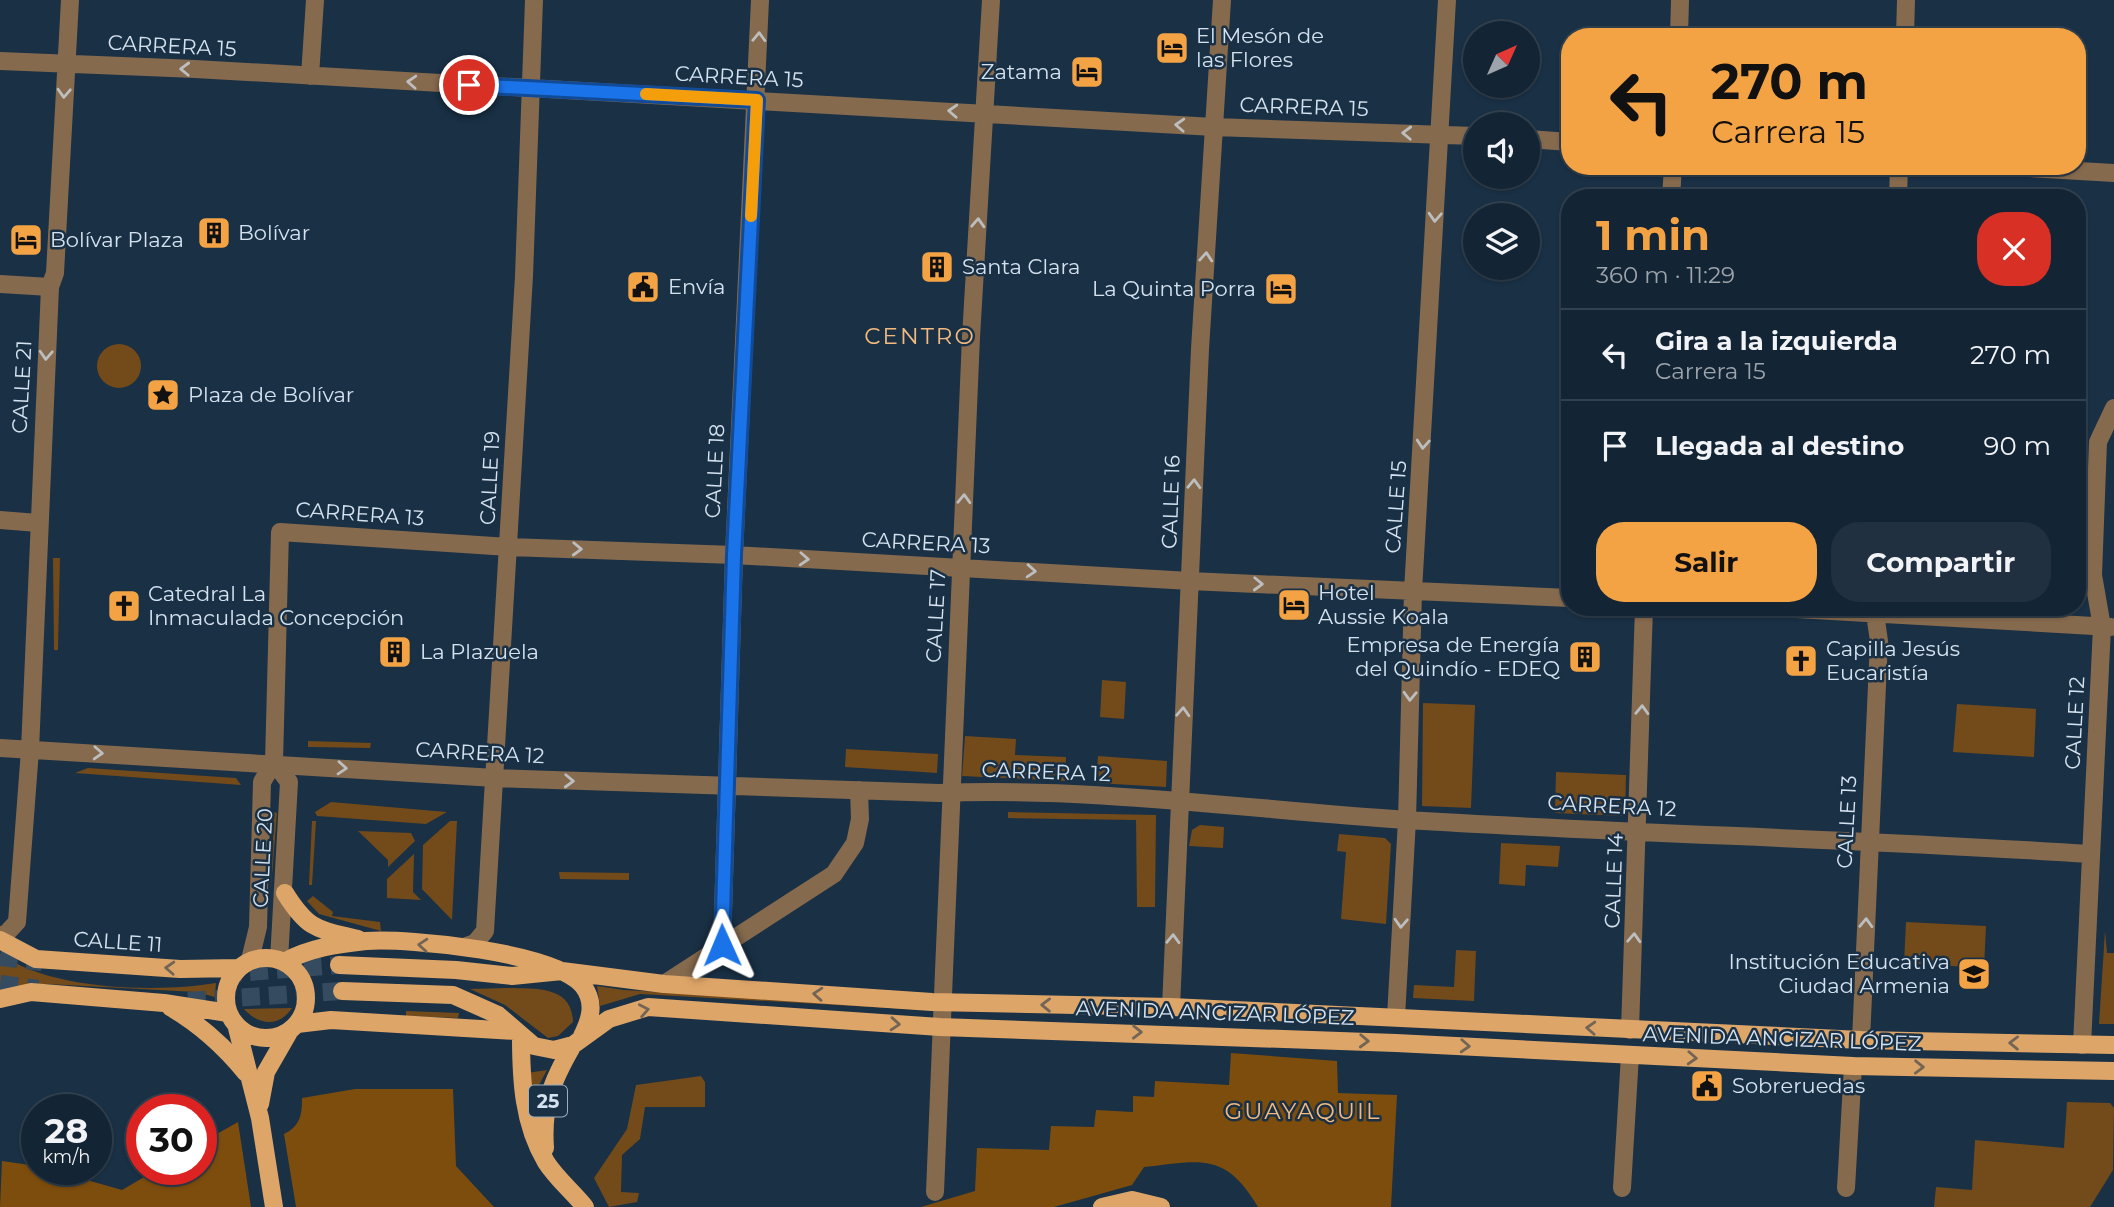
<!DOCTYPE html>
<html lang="es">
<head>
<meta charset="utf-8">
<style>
	:root { --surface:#132434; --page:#203040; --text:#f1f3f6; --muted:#9da4ac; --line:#32414f; --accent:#f4a344 }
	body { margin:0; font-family:Montserrat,sans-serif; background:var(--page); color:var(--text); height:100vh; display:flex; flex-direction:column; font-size:26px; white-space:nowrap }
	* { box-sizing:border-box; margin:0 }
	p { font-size:23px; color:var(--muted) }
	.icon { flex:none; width:38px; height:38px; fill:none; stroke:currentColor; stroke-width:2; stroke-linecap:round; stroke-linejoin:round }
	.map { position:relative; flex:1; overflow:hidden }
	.drawer { position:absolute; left:1561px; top:189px; width:525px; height:427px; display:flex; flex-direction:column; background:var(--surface); border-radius:28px; box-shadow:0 2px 5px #0004,0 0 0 2px var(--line) }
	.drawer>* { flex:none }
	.banner { position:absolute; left:1561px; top:28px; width:525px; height:147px; border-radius:28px; box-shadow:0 2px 5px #0004,0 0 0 2px var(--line); background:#f4a344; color:#111; overflow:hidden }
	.needle { width:46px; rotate:45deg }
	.controls { position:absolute; left:1463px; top:21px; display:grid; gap:14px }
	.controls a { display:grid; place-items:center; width:77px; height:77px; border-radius:50%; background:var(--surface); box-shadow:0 2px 5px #0004,0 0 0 2px var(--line); font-size:35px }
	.speed { position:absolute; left:21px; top:1094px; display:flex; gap:14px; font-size:35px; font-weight:700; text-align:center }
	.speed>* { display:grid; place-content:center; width:91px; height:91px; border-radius:50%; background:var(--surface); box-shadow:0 2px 5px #0004,0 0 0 2px var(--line); line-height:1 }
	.speed small { font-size:18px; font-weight:400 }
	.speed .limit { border:10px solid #d22; background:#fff; color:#111 }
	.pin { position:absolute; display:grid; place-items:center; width:60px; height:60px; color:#fff; margin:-30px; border:4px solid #fff; border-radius:50%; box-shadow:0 2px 7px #0007 }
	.me { position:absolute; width:77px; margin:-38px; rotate:359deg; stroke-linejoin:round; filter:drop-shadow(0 0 5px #0008) }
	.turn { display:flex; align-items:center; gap:24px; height:147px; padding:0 35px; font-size:32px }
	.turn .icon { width:91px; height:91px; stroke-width:2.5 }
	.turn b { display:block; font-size:49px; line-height:60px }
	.round { display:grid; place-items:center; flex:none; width:74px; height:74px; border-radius:28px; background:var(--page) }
	.overview { display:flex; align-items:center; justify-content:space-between; height:119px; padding:0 35px }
	h1 { font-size:42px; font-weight:700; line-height:52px; color:var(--accent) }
	.action { display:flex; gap:14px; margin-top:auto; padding:14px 35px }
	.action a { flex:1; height:80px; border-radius:28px; background:var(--accent); color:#111; font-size:28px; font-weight:700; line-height:80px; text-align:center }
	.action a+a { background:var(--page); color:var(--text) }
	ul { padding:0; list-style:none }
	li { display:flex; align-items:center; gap:21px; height:91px; padding:0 35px; border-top:2px solid var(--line) }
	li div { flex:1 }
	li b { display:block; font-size:26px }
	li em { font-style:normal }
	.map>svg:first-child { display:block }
	.green { fill:#734a1a }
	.forest { fill:#7d4d0d }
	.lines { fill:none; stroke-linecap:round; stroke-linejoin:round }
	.major-tunnel { stroke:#354b5f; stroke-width:18; stroke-dasharray:18 9; stroke-linecap:butt }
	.minor { stroke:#866a4e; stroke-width:18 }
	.major { stroke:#dea568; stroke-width:18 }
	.minor-bridge { stroke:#866a4e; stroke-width:18 }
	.oneway { stroke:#bdbebf }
	.oneway2 { stroke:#726555 }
	.route-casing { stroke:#114b97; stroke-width:18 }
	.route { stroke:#1a73e8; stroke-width:12 }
	.slow { stroke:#f59e0b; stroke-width:12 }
	.labels { text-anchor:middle; stroke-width:5; stroke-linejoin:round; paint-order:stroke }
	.shield { fill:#193045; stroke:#9cadbd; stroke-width:2 }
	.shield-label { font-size:19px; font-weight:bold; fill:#d4e2f0 }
	.poi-label { font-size:21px; fill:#d4e2f0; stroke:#193045; text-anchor:start }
	.street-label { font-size:21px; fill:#d4e2f0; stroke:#193045 }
	.neighbourhood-label { font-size:23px; letter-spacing:2px; fill:#f3ba7f; stroke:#193045 }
</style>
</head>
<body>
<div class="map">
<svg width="2114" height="1207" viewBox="0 0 2114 1207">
	<rect width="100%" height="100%" fill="#193045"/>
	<path class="green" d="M97 366a22 22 0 1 1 44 0a22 22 0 1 1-44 0Z
		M53,558H60L58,650H54Z
		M1102,680L1126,682L1124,719L1100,717Z
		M1423,703L1475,705L1471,808L1422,806Z
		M1957,704L2036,709L2034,757L1953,752Z
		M965,736L1016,739L1015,755L1066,757L1065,781L962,776Z
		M308,741L371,743L370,748L311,747H308Z
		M846,749L938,754L937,773L845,767Z
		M1098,756L1167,761L1166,787L1096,783Z
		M88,768L236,778L241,785L75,773Z
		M1556,772L1626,775L1625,816L1555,813Z
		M331,802L447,812L426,824L317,816L315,812Z
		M274,812L277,813L271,888Z
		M1008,812L1156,815L1155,907H1137L1136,820L1008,818Z
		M312,821H316L312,885H309Z
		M450,821H457L452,920L422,889L423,845Z
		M1200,825L1224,827L1223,848L1189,846L1192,830Z
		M358,831L411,833L415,841L388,867V860Z
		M1339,834L1385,838L1391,844L1386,924L1341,919L1346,852L1337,851Z
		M1501,843L1560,846L1558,867L1526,865L1525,886L1499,884Z
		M414,854L413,892L421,900L387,898V879Z
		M559,872L629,873V880L560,879Z
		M313,896L333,912L332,916L380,922L381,931L319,914L307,901Z
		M1906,922L1986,926L1984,968L1904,963Z
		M2105,931L2107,953H2114V1024H2099Z
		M1456,950L1476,951L1474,1001L1413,998L1414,985L1454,987Z
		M0,954C50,990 156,993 216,983L215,997L196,992L47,984L0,988Z
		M597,986L624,990L924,1006V1010L640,994L600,1006Z
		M507,988C535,989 572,985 573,1022L558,1036L548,1038L505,1005L470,989Z
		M292,1008C279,1028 258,1025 244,1009Z
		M406,1011L459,1013L458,1018L406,1016Z
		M547,1070L539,1085V1132L527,1073Z
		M701,1076L705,1082V1107H645L640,1139L622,1155L621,1192L639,1193L637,1202L609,1207L594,1178L627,1129L636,1085Z
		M2067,1102L2110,1103L2114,1108L2113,1170L2090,1207H1934L1936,1187L1972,1190L1975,1140L2064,1148Z"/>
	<path class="forest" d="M1231,1053L1337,1061L1338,1093L1397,1095L1391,1207H1258C1225,1151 1200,1161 1144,1167L1132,1185L1054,1207H921L975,1191L977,1148L1049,1150L1051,1126L1094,1127L1096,1110L1133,1112V1096L1154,1097L1155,1081L1229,1085Z
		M355,1089H453L456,1166L494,1207H296L284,1134C300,1126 302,1116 302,1098Z
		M238,1122L251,1207H0L2,1161L37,1166V1169H48L122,1190L158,1169H201V1143Z"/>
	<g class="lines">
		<path class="major-tunnel" d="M0,957L42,962
			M223,974L339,965
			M0,984L38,989
			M188,1001L342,991"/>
		<path class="minor" d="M1679,37L1680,0
			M1905,37L1906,0
			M0,61L195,69L1214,127L1475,136
			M310,76L315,0
			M1528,139L1570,142
			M1994,166L2114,173
			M1671,198L1673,166
			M1898,198L1899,166
			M0,284L50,287
			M0,520L38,523
			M1762,607L2111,627
			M956,690L971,337L991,0
			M0,748L495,778L939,793C1095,787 1252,810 1407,820C1635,834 1863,839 2090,854
			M274,762L289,782L279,960
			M0,935H5L17,922L30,750L50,287L55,273L70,0
			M722,945L734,555L760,0
			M464,947L475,943L485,931L524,276L534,0
			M250,960L258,927L262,782L274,762L280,532L509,547L734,555L1190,581L1570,598
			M664,984L834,874L855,843L860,819L859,790
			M1171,1007L1200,349L1222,0
			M1396,1017L1407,820L1413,591L1447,0
			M1630,1030L1644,607
			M1861,1040L1879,641L1874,607
			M2082,1045L2102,627L2093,575L2098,442L2114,408
			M1622,1188L1630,1055
			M1846,1188L1853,1066
			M935,1192L944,971"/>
		<path class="major" d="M285,893C308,930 317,929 358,939
			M0,940L36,959L180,969L239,968
			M226 998a40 40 0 1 1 80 0a40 40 0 1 1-80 0Z
			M284,962C309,948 337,944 366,941C410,938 556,952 583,986C596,1003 590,1020 582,1036
			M339,965L456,970L512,976L562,971L664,984L932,1002L1171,1007L1861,1040L2114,1045
			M342,991L453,995L498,1015L534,1046L554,1050L573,1045L609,1019L648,1007L940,1027L1396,1043L1853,1066L2114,1071
			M0,999L31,992L164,1003L228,1013
			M170,1007C201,1025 224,1046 246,1073
			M297,1024L331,1020L515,1031
			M237,1028L260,1118L274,1207
			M521,1036C521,1079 523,1124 546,1162C556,1178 573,1192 585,1207
			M260,1104L266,1072L289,1032
			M545,1148C542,1105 552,1081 573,1045
			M1102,1207L1132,1200L1161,1207"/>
		<path class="minor-bridge" d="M944,971L956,690"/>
	</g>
	<defs><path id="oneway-chevron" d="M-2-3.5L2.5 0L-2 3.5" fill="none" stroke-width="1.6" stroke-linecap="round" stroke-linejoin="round" transform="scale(1.75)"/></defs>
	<g class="oneway">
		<use href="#oneway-chevron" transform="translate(759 37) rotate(-88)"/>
		<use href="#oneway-chevron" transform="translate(185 69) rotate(-178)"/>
		<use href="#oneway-chevron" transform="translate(412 82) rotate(-177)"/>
		<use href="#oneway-chevron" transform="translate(64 93) rotate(93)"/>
		<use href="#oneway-chevron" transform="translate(953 111) rotate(-177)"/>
		<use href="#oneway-chevron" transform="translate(1180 125) rotate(-177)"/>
		<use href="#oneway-chevron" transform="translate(1407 133) rotate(-178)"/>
		<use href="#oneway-chevron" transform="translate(1435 217) rotate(93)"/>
		<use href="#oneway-chevron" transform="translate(978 223) rotate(-87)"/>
		<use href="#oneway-chevron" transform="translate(1206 257) rotate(-86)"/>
		<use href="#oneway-chevron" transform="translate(46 355) rotate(93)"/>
		<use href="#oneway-chevron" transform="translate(1423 444) rotate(94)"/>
		<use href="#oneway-chevron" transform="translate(1194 484) rotate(-88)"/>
		<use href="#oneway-chevron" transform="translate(964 499) rotate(-88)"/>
		<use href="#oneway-chevron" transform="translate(577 549) rotate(2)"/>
		<use href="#oneway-chevron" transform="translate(804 559) rotate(3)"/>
		<use href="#oneway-chevron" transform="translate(1031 571) rotate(4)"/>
		<use href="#oneway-chevron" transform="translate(1258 584) rotate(2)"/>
		<use href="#oneway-chevron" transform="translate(1410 696) rotate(92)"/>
		<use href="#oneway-chevron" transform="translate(1642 710) rotate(-88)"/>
		<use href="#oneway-chevron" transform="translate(1183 712) rotate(-87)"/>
		<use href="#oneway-chevron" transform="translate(98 753) rotate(3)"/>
		<use href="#oneway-chevron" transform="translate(342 768) rotate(4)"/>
		<use href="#oneway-chevron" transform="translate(569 781) rotate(2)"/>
		<use href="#oneway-chevron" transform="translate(1401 923) rotate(93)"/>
		<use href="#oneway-chevron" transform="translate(1866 923) rotate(-88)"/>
		<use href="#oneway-chevron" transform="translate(1634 938) rotate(-87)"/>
		<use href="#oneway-chevron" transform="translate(1173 939) rotate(-88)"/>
	</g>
	<g class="oneway2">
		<use href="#oneway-chevron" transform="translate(423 945) rotate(-176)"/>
		<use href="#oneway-chevron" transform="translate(170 968) rotate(-177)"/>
		<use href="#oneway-chevron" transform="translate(818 994) rotate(-176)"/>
		<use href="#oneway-chevron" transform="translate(1046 1005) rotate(-179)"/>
		<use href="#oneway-chevron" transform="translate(644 1010) rotate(-11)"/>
		<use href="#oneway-chevron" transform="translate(895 1024) rotate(4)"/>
		<use href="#oneway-chevron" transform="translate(1591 1028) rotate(-177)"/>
		<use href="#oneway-chevron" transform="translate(1137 1032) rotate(1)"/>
		<use href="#oneway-chevron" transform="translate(1364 1041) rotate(2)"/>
		<use href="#oneway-chevron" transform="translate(2014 1043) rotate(-179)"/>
		<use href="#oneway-chevron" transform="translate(1465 1046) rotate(3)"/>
		<use href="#oneway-chevron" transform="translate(1692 1058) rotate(3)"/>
		<use href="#oneway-chevron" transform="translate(1919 1067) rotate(1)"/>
	</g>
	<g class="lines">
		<defs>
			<path id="route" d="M469,85L757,100L734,555L722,945"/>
		</defs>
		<use href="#route" class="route-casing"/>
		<use href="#route" class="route"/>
		<path class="slow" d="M646,94L757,100L751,216"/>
	</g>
	<defs>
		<symbol id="hotel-square" viewBox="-11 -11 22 22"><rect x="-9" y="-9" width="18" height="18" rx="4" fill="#f4a344" stroke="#193045"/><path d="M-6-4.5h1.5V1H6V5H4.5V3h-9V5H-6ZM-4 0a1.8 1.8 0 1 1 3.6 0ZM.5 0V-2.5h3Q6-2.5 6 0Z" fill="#111"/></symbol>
		<symbol id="building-square" viewBox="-11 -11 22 22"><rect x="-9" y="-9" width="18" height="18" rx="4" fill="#f4a344" stroke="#193045"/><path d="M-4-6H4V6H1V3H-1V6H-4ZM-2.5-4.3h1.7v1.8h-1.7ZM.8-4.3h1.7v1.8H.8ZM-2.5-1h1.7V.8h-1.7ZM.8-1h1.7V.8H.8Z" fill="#111"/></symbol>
		<symbol id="civic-square" viewBox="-11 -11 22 22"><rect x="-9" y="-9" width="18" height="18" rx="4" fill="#f4a344" stroke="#193045"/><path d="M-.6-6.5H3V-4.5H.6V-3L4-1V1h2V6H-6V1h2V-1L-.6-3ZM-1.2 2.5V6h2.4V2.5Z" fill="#111"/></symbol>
		<symbol id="sight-square" viewBox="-11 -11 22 22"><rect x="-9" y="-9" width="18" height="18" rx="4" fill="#f4a344" stroke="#193045"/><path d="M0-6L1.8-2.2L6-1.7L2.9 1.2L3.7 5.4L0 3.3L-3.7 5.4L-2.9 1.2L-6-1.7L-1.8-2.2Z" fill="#111"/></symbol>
		<symbol id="church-square" viewBox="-11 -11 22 22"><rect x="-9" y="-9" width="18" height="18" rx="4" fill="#f4a344" stroke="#193045"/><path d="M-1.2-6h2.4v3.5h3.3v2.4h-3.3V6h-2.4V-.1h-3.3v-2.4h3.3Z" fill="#111"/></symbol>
		<symbol id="university-square" viewBox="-11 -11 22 22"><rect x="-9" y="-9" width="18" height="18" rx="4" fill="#f4a344" stroke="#193045"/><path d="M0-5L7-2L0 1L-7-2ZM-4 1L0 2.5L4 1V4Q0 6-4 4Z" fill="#111"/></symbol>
	</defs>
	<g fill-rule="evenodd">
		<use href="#hotel-square" x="1153" y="29" width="38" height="38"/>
		<use href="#hotel-square" x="1068" y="53" width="38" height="38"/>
		<use href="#building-square" x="195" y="214" width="38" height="38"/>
		<use href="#hotel-square" x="7" y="221" width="38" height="38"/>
		<use href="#building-square" x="918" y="248" width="38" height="38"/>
		<use href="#civic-square" x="624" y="268" width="38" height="38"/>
		<use href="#hotel-square" x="1262" y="270" width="38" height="38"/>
		<use href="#sight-square" x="144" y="376" width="38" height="38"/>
		<use href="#hotel-square" x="1275" y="586" width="38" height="38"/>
		<use href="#church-square" x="105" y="587" width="38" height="38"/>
		<use href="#building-square" x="376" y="633" width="38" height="38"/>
		<use href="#building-square" x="1566" y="638" width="38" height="38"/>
		<use href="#church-square" x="1782" y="642" width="38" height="38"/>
		<use href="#university-square" x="1955" y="955" width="38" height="38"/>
		<use href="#civic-square" x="1688" y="1067" width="38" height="38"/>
	</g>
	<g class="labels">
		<rect class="shield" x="529" y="1085.5" width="38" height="31" rx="5"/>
		<g class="shield-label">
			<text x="548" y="1108">25</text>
		</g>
		<g class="poi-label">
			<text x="1196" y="43">El Mesón de<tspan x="1196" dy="24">las Flores</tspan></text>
			<text x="1062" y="79" text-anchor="end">Zatama</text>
			<text x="238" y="240">Bolívar</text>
			<text x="50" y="247">Bolívar Plaza</text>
			<text x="962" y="274">Santa Clara</text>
			<text x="668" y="294">Envía</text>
			<text x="1256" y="296" text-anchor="end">La Quinta Porra</text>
			<text x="188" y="402">Plaza de Bolívar</text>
			<text x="1318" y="600">Hotel<tspan x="1318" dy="24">Aussie Koala</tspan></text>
			<text x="148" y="601">Catedral La<tspan x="148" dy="24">Inmaculada Concepción</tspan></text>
			<text x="1560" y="652" text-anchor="end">Empresa de Energía<tspan x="1560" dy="24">del Quindío - EDEQ</tspan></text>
			<text x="1826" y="656">Capilla Jesús<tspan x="1826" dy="24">Eucaristía</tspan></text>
			<text x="420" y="659">La Plazuela</text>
			<text x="1950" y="969" text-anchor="end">Institución Educativa<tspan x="1950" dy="24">Ciudad Armenia</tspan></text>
			<text x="1732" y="1093">Sobreruedas</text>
		</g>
		<g class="street-label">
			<text transform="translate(172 46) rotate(3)" y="7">CARRERA 15</text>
			<text transform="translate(739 77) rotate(3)" y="7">CARRERA 15</text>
			<text transform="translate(1304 107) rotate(2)" y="7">CARRERA 15</text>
			<text transform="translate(22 387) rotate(-87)" y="7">CALLE 21</text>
			<text transform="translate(715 471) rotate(-87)" y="7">CALLE 18</text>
			<text transform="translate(490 478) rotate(-87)" y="7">CALLE 19</text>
			<text transform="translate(1171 502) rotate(-88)" y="7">CALLE 16</text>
			<text transform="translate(1396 507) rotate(-86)" y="7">CALLE 15</text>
			<text transform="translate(360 514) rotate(4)" y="7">CARRERA 13</text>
			<text transform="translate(926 543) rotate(3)" y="7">CARRERA 13</text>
			<text transform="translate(936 616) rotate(-87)" y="7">CALLE 17</text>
			<text transform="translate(2075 723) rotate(-87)" y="7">CALLE 12</text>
			<text transform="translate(480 753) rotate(3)" y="7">CARRERA 12</text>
			<text transform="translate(1046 772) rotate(2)" y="7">CARRERA 12</text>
			<text transform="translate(1612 806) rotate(3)" y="7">CARRERA 12</text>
			<text transform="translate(1847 822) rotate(-87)" y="7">CALLE 13</text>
			<text transform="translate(263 858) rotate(-87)" y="7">CALLE 20</text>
			<text transform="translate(1614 881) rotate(-88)" y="7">CALLE 14</text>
			<text transform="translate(118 942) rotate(4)" y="7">CALLE 11</text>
			<text transform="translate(1215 1013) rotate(2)" y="7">AVENIDA ANCIZAR LÓPEZ</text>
			<text transform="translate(1782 1039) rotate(2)" y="7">AVENIDA ANCIZAR LÓPEZ</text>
		</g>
		<g class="neighbourhood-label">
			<text x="920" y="344">CENTRO</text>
			<text x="1303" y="1119">GUAYAQUIL</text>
		</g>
	</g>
</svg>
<div class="controls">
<a><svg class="needle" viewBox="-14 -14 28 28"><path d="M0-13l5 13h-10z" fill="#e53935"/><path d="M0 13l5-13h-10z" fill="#9da4ac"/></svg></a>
<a><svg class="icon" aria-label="sound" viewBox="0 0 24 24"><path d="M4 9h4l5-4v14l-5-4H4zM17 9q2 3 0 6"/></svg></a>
<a><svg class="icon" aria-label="layers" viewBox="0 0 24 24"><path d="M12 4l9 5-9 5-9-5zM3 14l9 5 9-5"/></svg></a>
</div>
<div class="speed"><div>28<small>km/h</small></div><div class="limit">30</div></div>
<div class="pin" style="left:469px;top:85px;background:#d93025"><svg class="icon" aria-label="arrive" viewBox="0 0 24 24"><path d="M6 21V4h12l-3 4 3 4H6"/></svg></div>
<svg class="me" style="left:722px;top:945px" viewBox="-20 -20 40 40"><path d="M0-17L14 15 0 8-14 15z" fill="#1a73e8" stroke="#fff" stroke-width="4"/></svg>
<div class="banner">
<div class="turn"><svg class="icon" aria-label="left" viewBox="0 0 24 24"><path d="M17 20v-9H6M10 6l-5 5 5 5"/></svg><div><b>270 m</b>Carrera 15</div></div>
</div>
<section class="drawer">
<div class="overview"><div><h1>1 min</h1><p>360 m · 11:29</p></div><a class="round" style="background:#d93025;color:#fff"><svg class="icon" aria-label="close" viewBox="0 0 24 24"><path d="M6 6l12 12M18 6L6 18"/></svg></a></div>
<ul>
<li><svg class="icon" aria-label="left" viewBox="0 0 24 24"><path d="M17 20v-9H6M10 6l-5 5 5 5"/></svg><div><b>Gira a la izquierda</b><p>Carrera 15</p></div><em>270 m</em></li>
<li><svg class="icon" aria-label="arrive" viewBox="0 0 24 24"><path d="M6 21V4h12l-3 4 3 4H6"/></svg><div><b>Llegada al destino</b></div><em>90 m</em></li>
</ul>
<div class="action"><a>Salir</a><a>Compartir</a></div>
</section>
</div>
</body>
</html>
